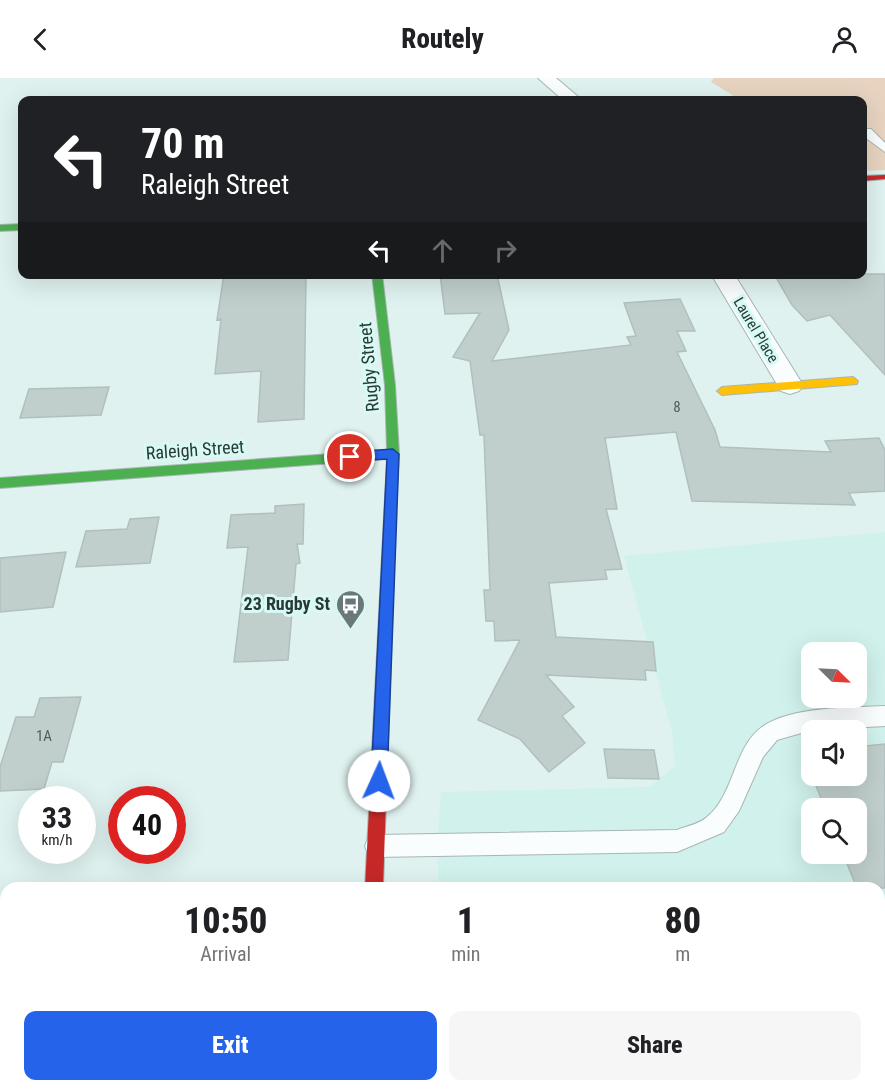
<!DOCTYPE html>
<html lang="en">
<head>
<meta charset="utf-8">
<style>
	:root { --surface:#fff; --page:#f6f6f6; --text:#202124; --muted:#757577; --accent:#2563eb }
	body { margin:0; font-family:"Roboto Condensed",sans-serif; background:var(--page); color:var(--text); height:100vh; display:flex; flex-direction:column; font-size:22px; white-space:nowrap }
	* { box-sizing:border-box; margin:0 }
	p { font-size:20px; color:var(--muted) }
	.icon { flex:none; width:33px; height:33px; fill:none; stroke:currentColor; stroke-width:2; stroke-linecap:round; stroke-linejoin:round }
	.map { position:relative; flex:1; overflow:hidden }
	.panel { position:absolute; left:0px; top:804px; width:885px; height:210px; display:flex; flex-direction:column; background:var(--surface); border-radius:18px 18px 0 0; box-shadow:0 6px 24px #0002 }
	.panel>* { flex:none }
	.top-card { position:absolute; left:18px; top:18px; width:849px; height:183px; border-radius:12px; box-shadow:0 6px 24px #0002; background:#202124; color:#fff; overflow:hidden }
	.needle { width:39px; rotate:114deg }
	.fabs { position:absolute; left:801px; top:564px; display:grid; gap:12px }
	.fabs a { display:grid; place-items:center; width:66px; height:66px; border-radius:12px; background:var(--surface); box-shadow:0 6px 24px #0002; font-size:30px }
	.speed { position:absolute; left:18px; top:708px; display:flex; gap:12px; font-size:30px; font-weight:700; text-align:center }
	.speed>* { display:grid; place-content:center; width:78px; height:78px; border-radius:50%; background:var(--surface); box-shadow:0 6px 24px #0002; line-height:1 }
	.speed small { font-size:15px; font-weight:400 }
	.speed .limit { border:9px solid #d22; background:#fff; color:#111 }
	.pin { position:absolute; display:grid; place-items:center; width:51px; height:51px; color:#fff; margin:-26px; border:3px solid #fff; border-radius:50%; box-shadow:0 2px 6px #0007 }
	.me { position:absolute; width:66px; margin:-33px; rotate:2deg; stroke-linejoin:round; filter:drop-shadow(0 0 4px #0008) }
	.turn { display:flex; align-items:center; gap:21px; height:126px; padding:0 24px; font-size:27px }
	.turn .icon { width:78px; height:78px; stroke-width:2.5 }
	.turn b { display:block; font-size:42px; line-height:51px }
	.lanes { display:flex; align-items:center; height:57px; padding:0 24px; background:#0003; justify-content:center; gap:30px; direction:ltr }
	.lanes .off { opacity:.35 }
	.eta { display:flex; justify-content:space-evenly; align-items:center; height:102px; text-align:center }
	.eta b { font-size:36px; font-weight:800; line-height:42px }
	.action { display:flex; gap:12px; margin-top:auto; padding:12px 24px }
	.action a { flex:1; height:69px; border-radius:12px; background:var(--accent); color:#fff; font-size:24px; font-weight:800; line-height:69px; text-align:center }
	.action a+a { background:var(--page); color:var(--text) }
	header { display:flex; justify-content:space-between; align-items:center; height:78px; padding:0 24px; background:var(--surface); font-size:27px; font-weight:800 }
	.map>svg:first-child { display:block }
	.built { fill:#d0f1ec; fill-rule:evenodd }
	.green { fill:#e7d3bf }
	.building { fill:#c0cfcc; stroke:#b1bfbe; stroke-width:1.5 }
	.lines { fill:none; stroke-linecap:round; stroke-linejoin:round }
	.lane-casing { stroke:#a7b6b4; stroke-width:2 }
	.street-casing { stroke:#a7b6b4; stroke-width:2 }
	.fast-casing { stroke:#a7b6b4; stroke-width:2 }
	.slow-casing { stroke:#a7b6b4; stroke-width:2 }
	.jam-casing { stroke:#a7b6b4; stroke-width:2 }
	.path { stroke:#d6dcdb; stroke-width:2; stroke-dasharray:1.5 3; stroke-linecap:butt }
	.lane { fill:#fafdfd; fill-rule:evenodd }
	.street { fill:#fafdfd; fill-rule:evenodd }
	.fast { fill:#4caf50; fill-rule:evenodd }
	.slow { fill:#ffc107; fill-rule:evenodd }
	.jam { fill:#c62828; fill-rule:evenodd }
	.route { fill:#2563eb; stroke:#184099; stroke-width:1.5 }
	.labels { text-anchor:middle; stroke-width:6; stroke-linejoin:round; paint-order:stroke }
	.far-street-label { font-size:15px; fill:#2a3836; stroke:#d7faf5 }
	.number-label { font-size:15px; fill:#505e5c }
	.street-label { font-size:18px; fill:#2a3836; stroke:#d7faf5 }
	.poi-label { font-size:18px; font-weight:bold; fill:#2a3836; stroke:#d7faf5; text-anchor:end }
</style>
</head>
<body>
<header><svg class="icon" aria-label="back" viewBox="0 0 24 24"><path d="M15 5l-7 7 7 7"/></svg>Routely<svg class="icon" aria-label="person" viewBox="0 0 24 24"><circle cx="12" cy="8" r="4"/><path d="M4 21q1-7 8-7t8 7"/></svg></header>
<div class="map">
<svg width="885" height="1014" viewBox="0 0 885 1014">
	<rect width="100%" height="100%" fill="#dff2ef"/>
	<path class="built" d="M885,454V1014H782L780,1008H879V810H439L437,765L441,714L649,709L675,688L672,654L624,478ZM812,574H856V620H812ZM812,652H856V698H812ZM812,730H856V776H812Z"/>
	<path class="green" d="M714,0H885V92L863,93L862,22H737L731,16L711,4Z"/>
	<path class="building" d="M224,196H306L304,341L258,344L261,293L215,296L221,241L217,242Z
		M440,196H497L509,252L492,283L631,267L627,259L636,258L624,225L680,221L695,253H677L686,273L677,274L715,352L720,369L831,374L825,363L879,360L885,372V413L849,415L855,427L692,423L676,354L605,360L617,431H606L622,491L605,492L607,501L549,505L556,559L653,564L656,593L645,592L646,602L546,597L574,629L562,638L585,665L549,694L520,661L478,642L520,562L495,563L494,543H486L484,512H490L484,357H480L470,283L453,279L480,235L445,236Z
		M774,196H885V297L830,237L807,243L792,227Z
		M109,309L101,337L20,340L29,311Z
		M304,426L303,466H297L300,485L296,486L288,582L234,584L248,469L227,470L231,437L275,435V428Z
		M159,439L150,485L76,489L86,453L127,451L130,441Z
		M66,474L53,529L0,534V480Z
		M81,619L63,684H52L44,711L0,713V689L16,639H34L40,620Z
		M885,666V810H857L843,776H856V730H825L812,698H856V669Z
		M604,671L654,672L659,701L608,700Z"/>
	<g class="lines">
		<defs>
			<path id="lane" d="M862,51H871L885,65V74L862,57Z
				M885,628V648L812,652L777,662L763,679L739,733L724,754L677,774L376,779L368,776L365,768L368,760L376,757L677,752C687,748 699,746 707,739C735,716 733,670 762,649C791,628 850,630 885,628Z
				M6,946V991L0,993V949Z"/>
			<path id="street" d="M538,0H556L582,22H563Z
				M711,196H734L803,307L799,313L790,316L781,313Z"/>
			<path id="fast" d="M22,146V152L0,153V147Z
				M372,196H382L395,307L399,376L394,462H384L383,458L387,381L0,410V400L387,372L385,307Z"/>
			<path id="slow" d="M853,299L858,303L857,306L722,317L717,313L722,309Z
				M355,1008H375V1014H355Z"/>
			<path id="jam" d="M885,97V101L862,103V98Z
				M389,453L395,458L383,810H365L383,458Z"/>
		</defs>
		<use href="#lane" class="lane-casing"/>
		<use href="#street" class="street-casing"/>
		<use href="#fast" class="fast-casing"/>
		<use href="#slow" class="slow-casing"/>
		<use href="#jam" class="jam-casing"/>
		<path class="path" d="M847,0L878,34"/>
		<use href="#lane" class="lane"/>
		<use href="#street" class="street"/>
		<use href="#fast" class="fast"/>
		<use href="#slow" class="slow"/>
		<use href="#jam" class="jam"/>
	</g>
	<path class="route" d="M393,371L399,376L387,703L385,708L379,711L374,708L371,703L387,381L350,383L344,379L350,374Z"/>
	<defs>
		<symbol id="bus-pin" viewBox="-11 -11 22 30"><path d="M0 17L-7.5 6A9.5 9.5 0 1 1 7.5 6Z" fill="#697977" stroke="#d7faf5"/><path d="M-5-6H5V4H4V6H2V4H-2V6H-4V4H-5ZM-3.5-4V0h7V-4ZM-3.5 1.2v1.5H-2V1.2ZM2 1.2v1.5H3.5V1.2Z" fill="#fff"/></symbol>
	</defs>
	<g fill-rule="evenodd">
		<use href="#bus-pin" x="334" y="510" width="33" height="45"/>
	</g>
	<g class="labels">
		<g class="far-street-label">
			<text transform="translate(756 252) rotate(59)" y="5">Laurel Place</text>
		</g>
		<g class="number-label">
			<text x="677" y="334">8</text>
			<text x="44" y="663">1A</text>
		</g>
		<g class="street-label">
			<text transform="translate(369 289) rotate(-95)" y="6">Rugby Street</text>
			<text transform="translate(195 372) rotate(-4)" y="6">Raleigh Street</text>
		</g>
		<g class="poi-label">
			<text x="330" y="532">23 Rugby St</text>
		</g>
	</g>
</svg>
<div class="fabs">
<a><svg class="needle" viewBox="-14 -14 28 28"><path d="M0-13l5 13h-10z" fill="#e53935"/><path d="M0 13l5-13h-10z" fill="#757577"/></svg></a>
<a><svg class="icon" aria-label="sound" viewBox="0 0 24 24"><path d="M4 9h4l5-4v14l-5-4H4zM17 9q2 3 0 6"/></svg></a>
<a><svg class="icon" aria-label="search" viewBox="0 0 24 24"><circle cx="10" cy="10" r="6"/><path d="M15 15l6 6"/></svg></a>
</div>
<div class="speed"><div>33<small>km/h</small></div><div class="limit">40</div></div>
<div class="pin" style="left:350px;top:379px;background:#d93025"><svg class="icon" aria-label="arrive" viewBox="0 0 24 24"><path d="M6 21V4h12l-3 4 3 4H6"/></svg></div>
<svg class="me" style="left:379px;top:703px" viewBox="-20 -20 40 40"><circle r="19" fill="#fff"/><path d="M0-13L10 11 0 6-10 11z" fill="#2563eb"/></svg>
<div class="top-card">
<div class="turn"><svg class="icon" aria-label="left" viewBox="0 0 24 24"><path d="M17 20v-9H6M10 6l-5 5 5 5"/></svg><div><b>70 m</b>Raleigh Street</div></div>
<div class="lanes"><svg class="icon" aria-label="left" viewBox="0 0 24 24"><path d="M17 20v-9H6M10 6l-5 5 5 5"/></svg><svg class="icon off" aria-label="ahead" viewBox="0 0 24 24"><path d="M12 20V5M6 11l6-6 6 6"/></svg><svg class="icon off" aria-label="right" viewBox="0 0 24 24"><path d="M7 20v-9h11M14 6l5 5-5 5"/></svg></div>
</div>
<section class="panel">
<div class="eta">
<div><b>10:50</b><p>Arrival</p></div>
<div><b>1</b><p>min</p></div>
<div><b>80</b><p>m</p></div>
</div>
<div class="action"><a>Exit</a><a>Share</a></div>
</section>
</div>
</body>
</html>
